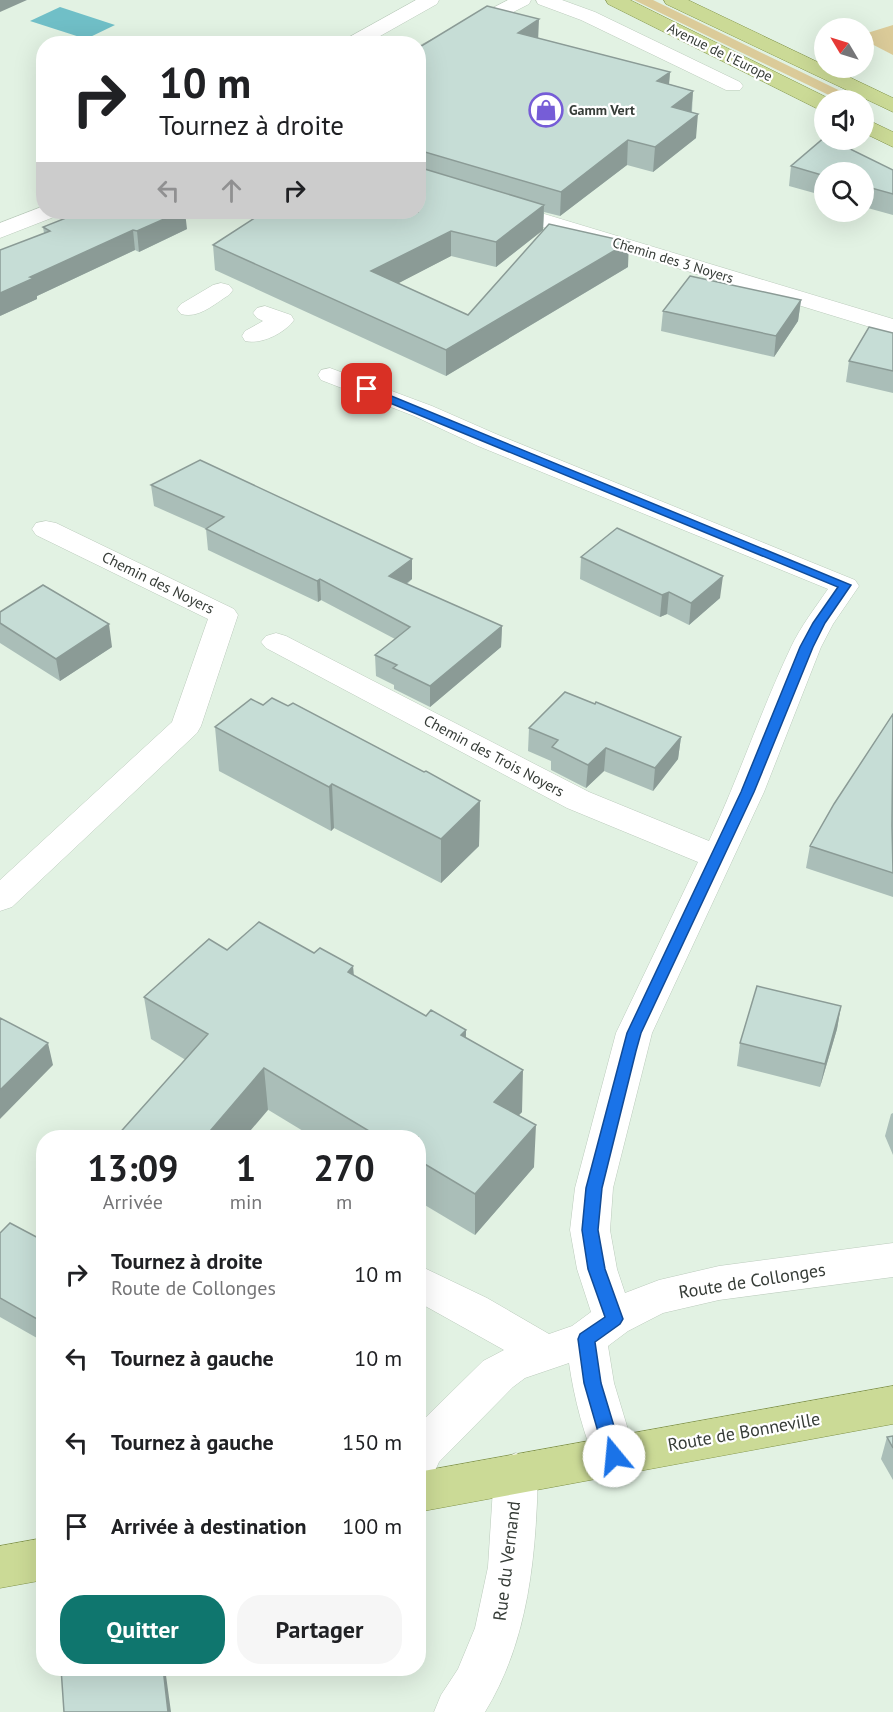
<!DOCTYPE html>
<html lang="fr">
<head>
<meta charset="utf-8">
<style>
	:root { --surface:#fff; --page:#f6f6f6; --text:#202124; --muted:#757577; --accent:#0f766e }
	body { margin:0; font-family:"PT Sans",sans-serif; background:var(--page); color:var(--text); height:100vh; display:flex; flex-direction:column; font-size:22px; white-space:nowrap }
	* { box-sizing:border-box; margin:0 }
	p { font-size:20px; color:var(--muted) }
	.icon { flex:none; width:33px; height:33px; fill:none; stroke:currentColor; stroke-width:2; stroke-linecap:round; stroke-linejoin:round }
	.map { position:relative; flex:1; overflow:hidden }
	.sheet { position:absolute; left:36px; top:1130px; width:390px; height:546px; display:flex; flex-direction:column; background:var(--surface); border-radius:24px; box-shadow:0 6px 24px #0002 }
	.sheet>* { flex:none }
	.guide { position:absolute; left:36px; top:36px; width:390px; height:183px; border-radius:24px; box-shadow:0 6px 24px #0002; background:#fff; color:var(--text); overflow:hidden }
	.needle { width:39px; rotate:308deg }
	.controls { position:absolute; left:814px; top:18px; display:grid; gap:12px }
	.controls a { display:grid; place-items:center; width:60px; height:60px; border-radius:50%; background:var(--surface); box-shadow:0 6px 24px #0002; font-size:30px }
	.pin { position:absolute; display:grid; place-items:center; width:51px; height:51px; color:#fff; margin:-26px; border-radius:12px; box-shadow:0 3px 9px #0006 }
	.me { position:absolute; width:66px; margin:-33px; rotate:343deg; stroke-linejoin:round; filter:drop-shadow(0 0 4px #0008) }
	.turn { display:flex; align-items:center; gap:21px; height:126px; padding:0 24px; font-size:27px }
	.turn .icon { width:78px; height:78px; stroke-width:2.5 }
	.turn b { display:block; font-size:42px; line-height:51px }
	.lanes { display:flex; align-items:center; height:57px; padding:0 24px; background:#0003; justify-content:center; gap:30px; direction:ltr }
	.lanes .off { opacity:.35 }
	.eta { display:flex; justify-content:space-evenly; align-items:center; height:102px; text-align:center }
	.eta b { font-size:36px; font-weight:600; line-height:42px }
	.primary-button { display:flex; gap:12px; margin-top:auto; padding:12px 24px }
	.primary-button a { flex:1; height:69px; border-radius:24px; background:var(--accent); color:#fff; font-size:24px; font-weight:600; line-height:69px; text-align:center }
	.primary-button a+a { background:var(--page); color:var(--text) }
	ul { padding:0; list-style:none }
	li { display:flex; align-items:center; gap:18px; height:84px; padding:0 24px }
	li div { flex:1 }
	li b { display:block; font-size:22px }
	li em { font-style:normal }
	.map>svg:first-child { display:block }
	.green { fill:#dbcb99 }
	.water { fill:#70bfc7 }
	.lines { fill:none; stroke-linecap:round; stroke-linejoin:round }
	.minor-casing { stroke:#bbcbbc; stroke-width:1 }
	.major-casing { stroke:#819347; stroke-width:1 }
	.minor { fill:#fff; fill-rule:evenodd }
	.major { fill:#cbda96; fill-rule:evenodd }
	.wall { fill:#aabeb8 }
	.shaded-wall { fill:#8b9b96 }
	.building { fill:#c6ddd6; stroke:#8b9b96; stroke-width:1.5 }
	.route { fill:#1a73e8; stroke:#114b97; stroke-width:1.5 }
	.labels { text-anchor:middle; stroke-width:4.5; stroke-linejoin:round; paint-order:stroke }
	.far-street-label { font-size:14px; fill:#363c37; stroke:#fff }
	.far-poi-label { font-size:14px; font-weight:bold; fill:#363c37; stroke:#fff; text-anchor:start }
	.street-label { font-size:15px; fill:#363c37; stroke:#fff }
	.near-street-label { font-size:18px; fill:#363c37; stroke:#fff }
</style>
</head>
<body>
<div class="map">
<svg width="893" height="1712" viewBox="0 0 893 1712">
	<rect width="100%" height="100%" fill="#e2f2e3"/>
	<path class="green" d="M634,0H653L859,100H839Z
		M893,25V55L864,40V34Z"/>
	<path class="water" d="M60,7L115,25L86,39L30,21Z"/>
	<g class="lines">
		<defs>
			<path id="minor" d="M416,0H439L437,4L366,44H342L344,40Z
				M508,0H531L529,4L418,61V47Z
				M536,0H562L595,12L740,82L743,86L740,90H726L581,20L538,4Z
				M418,176L893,319V334L418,189Z
				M44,206V212H57L54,217L0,238V223Z
				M221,283L229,285L233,290L229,295C214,304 199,319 181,314L177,309L181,304L213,285Z
				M265,306L291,315L294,320C285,333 261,345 245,341L242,336L245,331L263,321L257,318L253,313L257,308Z
				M330,368L432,406L496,434L855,580L859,586L833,624L821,647L764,792L652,1033L613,1188L610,1230L617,1269L625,1293L659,1280L719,1266L893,1243V1277L719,1300L663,1313L628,1331L608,1346L614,1383L636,1456L629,1470L614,1475L599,1470C584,1437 574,1398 569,1363L525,1378L513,1387L439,1462L433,1475L418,1480V1425L483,1361L504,1350L418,1302V1265L487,1298L549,1334L572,1326L591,1312L577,1269L570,1230L575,1188L616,1033L698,862L567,808L266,648L261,642L266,636L276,633L286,636L589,792L709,841C739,777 761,710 791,647C801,626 815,608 828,589L478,446L414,416L321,380L318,375L321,370Z
				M46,521L56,523L234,609L238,615L201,726L197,733L12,907L0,911V880L172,722L208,619L36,535L32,529L36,523Z
				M516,1453L531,1459L538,1473C536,1556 529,1640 485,1712H434L441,1695L458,1669L475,1628L488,1567L494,1473L501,1459Z"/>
			<path id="major" d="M606,0H630L832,100H825V111L818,109L608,4Z
				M664,0H688L893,98V112L666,4Z
				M864,118L893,132V147L864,133Z
				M893,1386V1424L418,1512V1472Z
				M44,1538V1580L0,1588V1546Z"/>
		</defs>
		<use href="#minor" class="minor-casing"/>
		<use href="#major" class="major-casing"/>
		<use href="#minor" class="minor"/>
		<use href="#major" class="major"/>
	</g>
	<path class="wall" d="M538,38L670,72L669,84L693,91L692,112L696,138L653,172L627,165L560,216L544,212L543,230L496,267L451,256L398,283L468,315L628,267L446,376L215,270L213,245L418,212V48Z
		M791,166L893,170V215L864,207V172H825V196L789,186Z
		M43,227L187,229L139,252L135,250L37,296V299L0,316L44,233Z
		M801,300L798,321L774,357L661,331L663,311Z
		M893,333V393L846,382L849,361Z
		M151,485L412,579L407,584L502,626L501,647L430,707L394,689V685L376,676L375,655L395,639L321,600L318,602L208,550L206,529L154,506Z
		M581,557L720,598L689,625L667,614L660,617L580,579Z
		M0,612L112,647L60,681L0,643Z
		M595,704L681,737L678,759L653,791L604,771L586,788L551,770V761L528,751L529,728Z
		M893,714V897L806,868L810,846Z
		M215,727L480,801L479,846L441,883L334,828L331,831L219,771Z
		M227,950L314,953L353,966L354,975L426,1016L466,1030V1038L522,1112L518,1115L534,1167L475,1235L418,1201V1137H313L151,1039L144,997Z
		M841,1006L837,1029L820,1087L737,1066L740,1043Z
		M893,1113V1155L885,1136L891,1114Z
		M0,1233L44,1241V1342L0,1317Z
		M893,1436V1480L881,1459L887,1437Z"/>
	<path class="shaded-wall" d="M0,0H27L0,12Z
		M539,19L538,42L518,33Z
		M670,72L668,95L657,81Z
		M693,91L691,114L672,107Z
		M698,114L696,138L653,172L655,147Z
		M628,140L627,165L560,216L561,192Z
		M544,205L543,230L496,267V242Z
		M180,212H185L187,229L139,252L137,231Z
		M133,230L135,250L37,296V299L0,316V293L30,277Z
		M451,231V256L372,297L371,271Z
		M629,242L628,267L446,376V350Z
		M801,300L798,321L774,357L776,336Z
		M412,559V579L389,596V576Z
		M723,576L720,598L689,625L691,603Z
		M320,579L321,600L318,602L317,581Z
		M669,592L667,614L660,617L662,595Z
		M109,624L112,647L60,681L56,659Z
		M502,626L501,647L430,707V686Z
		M681,737L678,759L653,791L655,768Z
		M606,748L604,771L586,788L588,765Z
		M332,784L334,828L331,831L329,787Z
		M480,801L479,846L441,883V839Z
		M353,966L355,1008L348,972Z
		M841,1006L837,1029L820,1087L825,1064Z
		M466,1030L465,1072L461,1035Z
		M48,1043L53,1065L0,1119V1090Z
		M264,1068L268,1110L245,1137H205Z
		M523,1070L522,1112L493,1143L494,1102Z
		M536,1125L534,1167L475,1235V1194Z
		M163,1668H165L171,1712H168Z"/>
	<path class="building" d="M487,6L539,19L518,33L670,72L657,81L693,91L672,107L698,114L655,147L628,140L561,192L418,150V48Z
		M825,137V140H832L893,170V194L864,186V172H825V176L791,166Z
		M418,167L544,205L496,242L451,231L371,271L468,315L549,224L629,242L446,350L213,245L264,212H418Z
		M81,212H180L137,231L133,230L30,277L34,278L0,293V250L50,231L43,227Z
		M690,276L801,300L776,336L663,311Z
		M869,327L893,333V371L849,361Z
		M200,460L412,559L389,576L502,626L430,686L393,668L397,665L375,655L410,627L320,579L317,581L206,529L224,517L151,485Z
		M617,528L723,576L691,603L669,592L662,595L581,557Z
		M43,585L109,624L56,659L0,623V612Z
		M565,692L595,704L596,702L681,737L655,768L606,748L588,765L552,747L558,740L529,728Z
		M272,698L288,706L293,703L424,772L426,771L480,801L441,839L332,784L329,787L215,727L251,699L263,705Z
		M893,714L892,826L893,873L810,846L834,804Z
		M259,922L314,953L320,948L353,966L348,972L426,1016L431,1010L466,1030L461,1035L523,1070L494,1102L536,1125L475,1194L418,1160V1137H379L264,1068L205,1137H116L208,1034L144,997L209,939L227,950Z
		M757,986L841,1006L825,1064L740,1043Z
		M0,1018L48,1043L0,1090Z
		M10,1223L44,1241V1323L0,1298V1233Z
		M893,1436V1448L887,1437Z
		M61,1668H163L168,1712H64Z"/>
	<path class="route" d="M367,386L851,585L825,623L813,647L754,792L641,1033L636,1051L602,1188L598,1230L605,1269L623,1319L620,1324L595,1342L601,1383L623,1456L621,1461L614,1464L608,1461L605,1456L584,1383L578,1339L580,1334L605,1317L588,1269L582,1230L586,1188L627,1033L741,792L800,647L813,623L838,587L363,392L362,389Z"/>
	<defs>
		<symbol id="shop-ring" viewBox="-11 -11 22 22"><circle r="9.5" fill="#fff" stroke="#765dd7" stroke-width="1.5"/><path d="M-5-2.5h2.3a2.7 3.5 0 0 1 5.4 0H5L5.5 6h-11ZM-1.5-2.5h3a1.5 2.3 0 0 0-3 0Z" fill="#765dd7"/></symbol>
	</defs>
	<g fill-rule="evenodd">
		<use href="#shop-ring" x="527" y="91" width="38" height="38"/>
	</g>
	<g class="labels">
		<g class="far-street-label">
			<text transform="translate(720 52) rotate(26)" y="5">Avenue de l'Europe</text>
			<text transform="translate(673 260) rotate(17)" y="5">Chemin des 3 Noyers</text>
		</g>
		<g class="far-poi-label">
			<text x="569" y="115">Gamm Vert</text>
		</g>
		<g class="street-label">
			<text transform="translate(158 583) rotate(26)" y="5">Chemin des Noyers</text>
			<text transform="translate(494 756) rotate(28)" y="5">Chemin des Trois Noyers</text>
		</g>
		<g class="near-street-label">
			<text transform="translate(752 1281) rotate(-9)" y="6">Route de Collonges</text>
			<text transform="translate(744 1432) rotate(-10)" y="6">Route de Bonneville</text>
			<text transform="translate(507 1561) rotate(-83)" y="6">Rue du Vernand</text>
		</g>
	</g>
</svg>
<div class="controls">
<a><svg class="needle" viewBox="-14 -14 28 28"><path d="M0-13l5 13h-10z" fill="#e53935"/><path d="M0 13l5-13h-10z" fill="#757577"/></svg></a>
<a><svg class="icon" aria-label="sound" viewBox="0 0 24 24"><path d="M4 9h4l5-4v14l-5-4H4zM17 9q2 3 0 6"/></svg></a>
<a><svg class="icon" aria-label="search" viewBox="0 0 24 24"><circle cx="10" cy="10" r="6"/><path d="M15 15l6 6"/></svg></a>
</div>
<div class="pin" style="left:367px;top:389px;background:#d93025"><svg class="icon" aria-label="arrive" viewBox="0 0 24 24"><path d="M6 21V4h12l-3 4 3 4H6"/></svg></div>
<svg class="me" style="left:614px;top:1456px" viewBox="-20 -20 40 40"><circle r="19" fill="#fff"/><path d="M0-13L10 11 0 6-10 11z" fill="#1a73e8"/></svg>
<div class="guide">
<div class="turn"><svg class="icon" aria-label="right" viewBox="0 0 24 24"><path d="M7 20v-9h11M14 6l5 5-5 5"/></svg><div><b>10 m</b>Tournez à droite</div></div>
<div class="lanes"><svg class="icon off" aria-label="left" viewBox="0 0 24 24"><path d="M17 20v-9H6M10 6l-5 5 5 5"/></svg><svg class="icon off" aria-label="ahead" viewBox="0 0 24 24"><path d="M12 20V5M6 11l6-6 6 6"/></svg><svg class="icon" aria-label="right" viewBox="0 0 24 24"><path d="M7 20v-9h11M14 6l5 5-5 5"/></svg></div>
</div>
<section class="sheet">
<div class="eta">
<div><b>13:09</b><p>Arrivée</p></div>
<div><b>1</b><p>min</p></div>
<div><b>270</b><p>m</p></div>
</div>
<ul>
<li><svg class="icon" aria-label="right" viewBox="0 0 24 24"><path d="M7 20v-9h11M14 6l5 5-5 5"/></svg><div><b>Tournez à droite</b><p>Route de Collonges</p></div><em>10 m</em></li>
<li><svg class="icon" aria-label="left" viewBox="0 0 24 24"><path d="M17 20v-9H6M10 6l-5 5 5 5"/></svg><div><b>Tournez à gauche</b></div><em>10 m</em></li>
<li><svg class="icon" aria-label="left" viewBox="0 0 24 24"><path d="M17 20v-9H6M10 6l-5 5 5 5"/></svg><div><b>Tournez à gauche</b></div><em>150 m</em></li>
<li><svg class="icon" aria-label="arrive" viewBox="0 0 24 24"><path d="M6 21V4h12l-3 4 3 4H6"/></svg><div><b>Arrivée à destination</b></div><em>100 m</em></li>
</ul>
<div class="primary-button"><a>Quitter</a><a>Partager</a></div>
</section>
</div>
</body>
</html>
